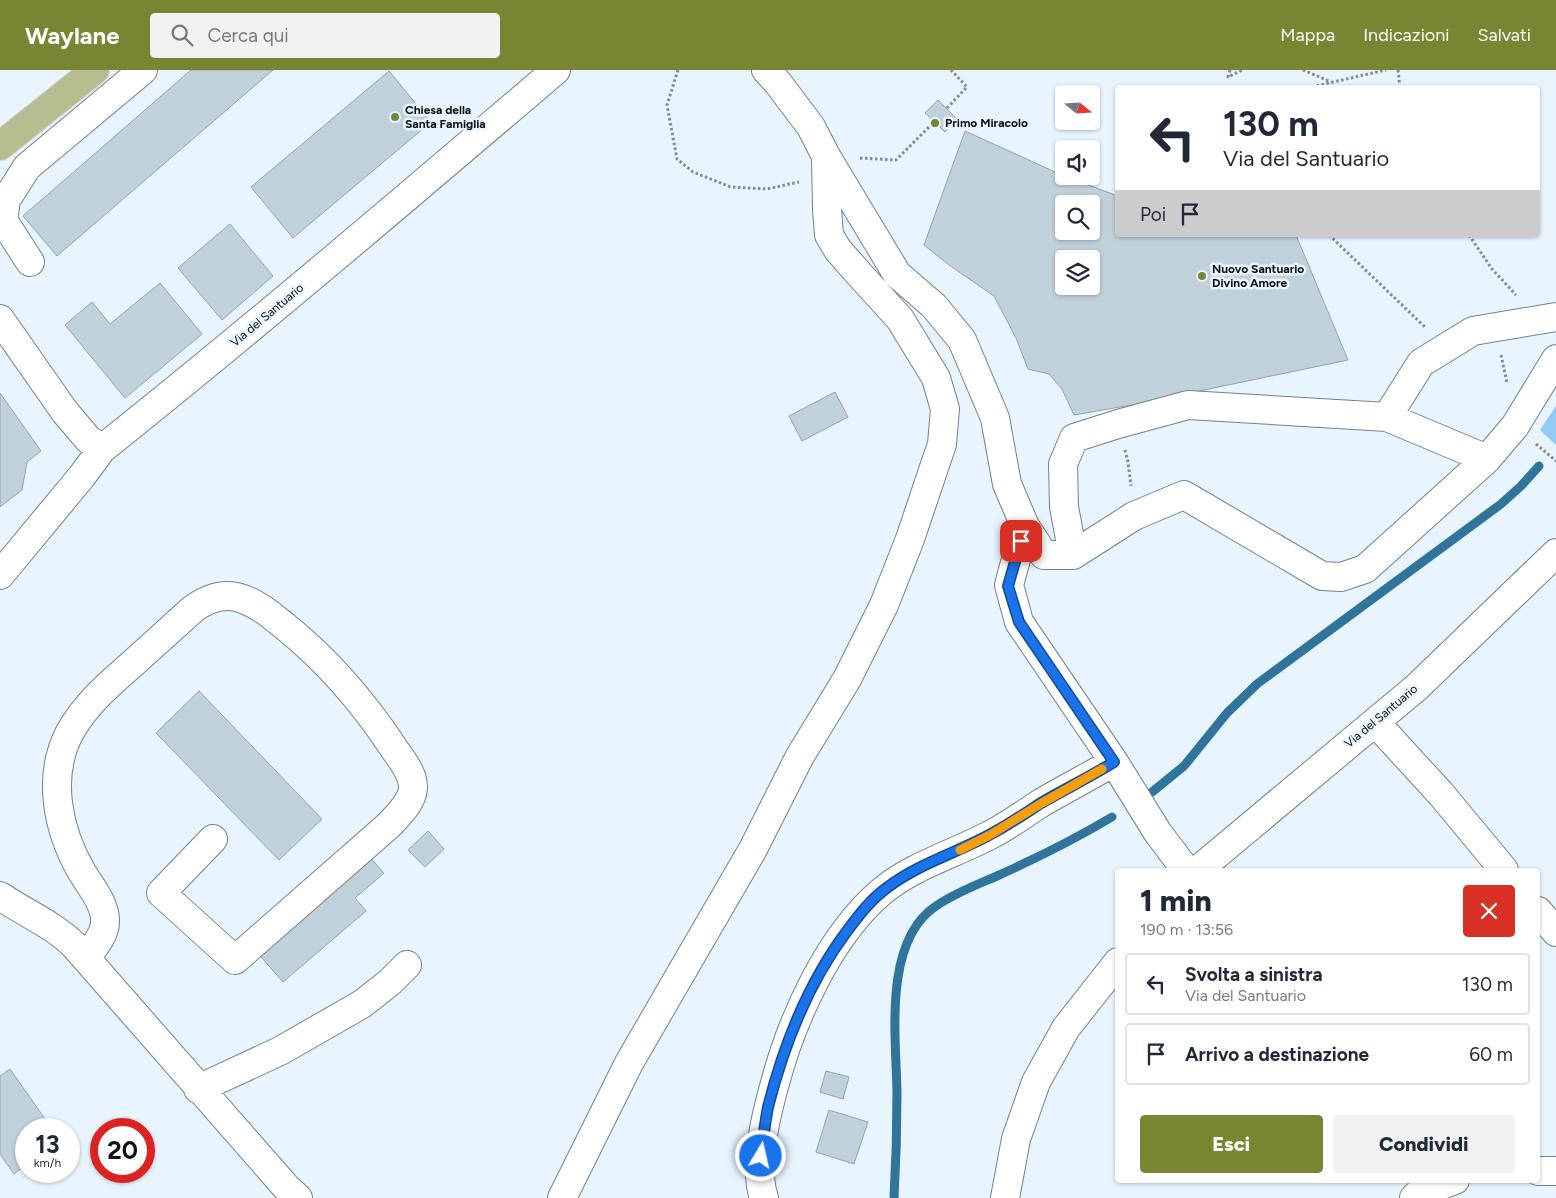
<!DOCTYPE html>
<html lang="it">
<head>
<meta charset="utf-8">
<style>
	:root { --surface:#fff; --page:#f2f2f3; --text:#1f2937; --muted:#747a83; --line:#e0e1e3; --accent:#798532 }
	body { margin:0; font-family:Figtree,sans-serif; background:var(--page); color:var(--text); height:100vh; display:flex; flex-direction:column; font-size:19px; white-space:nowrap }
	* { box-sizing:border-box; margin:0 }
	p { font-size:16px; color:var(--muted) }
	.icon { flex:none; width:28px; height:28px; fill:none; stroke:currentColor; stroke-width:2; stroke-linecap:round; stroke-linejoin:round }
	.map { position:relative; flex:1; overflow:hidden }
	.panel { position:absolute; left:1115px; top:798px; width:425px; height:315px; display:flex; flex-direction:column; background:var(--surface); border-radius:5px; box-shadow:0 1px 4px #0004 }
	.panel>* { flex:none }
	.hud { position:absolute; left:1115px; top:15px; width:425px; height:152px; border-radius:5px; box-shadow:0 1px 4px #0004; background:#fff; color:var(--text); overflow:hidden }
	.needle { width:32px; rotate:108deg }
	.controls { position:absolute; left:1055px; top:15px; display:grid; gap:10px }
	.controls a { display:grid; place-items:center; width:45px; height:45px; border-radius:5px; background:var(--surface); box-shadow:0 1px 4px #0004; font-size:25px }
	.speed { position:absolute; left:15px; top:1048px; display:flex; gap:10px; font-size:25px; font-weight:700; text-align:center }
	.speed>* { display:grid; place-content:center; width:65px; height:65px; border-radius:50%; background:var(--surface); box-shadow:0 1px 4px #0004; line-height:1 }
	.speed small { font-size:12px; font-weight:400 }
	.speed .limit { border:8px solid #d22; background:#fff; color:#111 }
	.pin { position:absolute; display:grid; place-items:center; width:42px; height:42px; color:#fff; margin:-21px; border-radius:10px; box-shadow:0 2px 8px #0006 }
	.me { position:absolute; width:55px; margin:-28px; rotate:9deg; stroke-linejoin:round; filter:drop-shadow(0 0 4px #0008) }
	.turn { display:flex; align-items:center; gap:18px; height:105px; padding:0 25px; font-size:22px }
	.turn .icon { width:65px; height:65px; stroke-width:2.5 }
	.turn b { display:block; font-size:35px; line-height:42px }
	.then { display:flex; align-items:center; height:48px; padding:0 25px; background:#0003; gap:10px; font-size:19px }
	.round { display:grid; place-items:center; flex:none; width:52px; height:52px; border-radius:5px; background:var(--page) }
	.summary { display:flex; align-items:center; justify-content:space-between; height:85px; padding:0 25px }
	h1 { font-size:30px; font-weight:800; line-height:38px }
	.button { display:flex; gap:10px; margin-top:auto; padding:10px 25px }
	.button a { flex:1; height:58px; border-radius:5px; background:var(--accent); color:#fff; font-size:20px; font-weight:800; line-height:58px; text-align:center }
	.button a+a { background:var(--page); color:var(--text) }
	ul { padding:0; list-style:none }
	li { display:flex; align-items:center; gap:15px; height:62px; margin:0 10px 8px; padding:0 15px; border:2px solid var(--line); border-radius:5px }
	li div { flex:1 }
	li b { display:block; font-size:19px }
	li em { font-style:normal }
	header { display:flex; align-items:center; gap:30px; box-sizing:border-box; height:70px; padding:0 25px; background:var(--accent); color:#fff }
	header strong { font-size:24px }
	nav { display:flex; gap:28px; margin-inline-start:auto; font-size:18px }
	.search { width:350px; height:45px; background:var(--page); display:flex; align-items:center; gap:12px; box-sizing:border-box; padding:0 18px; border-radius:5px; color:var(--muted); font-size:19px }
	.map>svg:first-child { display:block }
	.green { fill:#91cbf2 }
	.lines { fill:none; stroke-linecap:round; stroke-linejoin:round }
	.stream { stroke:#31749b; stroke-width:9 }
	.building { fill:#c0d1dc; stroke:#93a3ae; fill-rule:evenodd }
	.minor-casing { stroke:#72818b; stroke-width:30 }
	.major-casing { stroke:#d3d4d4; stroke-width:30 }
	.path { stroke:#818b92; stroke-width:3; stroke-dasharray:2.5 2.5; stroke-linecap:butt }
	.minor { stroke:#fff; stroke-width:28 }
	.major { stroke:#b6be90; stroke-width:28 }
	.route-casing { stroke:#114b97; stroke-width:12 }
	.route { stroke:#1a73e8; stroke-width:9 }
	.slow { stroke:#f59e0b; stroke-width:9 }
	.poi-dot { fill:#798532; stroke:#e8f5ff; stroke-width:2 }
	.labels { text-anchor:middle; stroke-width:5; stroke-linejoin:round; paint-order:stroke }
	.poi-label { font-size:12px; font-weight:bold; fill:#090e12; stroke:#e8f5ff; text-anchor:start }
	.street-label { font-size:12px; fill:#090e12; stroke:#e8f5ff }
</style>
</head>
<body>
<header>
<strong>Waylane</strong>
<div class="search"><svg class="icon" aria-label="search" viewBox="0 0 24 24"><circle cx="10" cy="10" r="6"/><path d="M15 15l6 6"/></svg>Cerca qui</div>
<nav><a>Mappa</a><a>Indicazioni</a><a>Salvati</a></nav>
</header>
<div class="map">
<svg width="1556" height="1128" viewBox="0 0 1556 1128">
	<rect width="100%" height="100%" fill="#e8f5ff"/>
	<path class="green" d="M1556,336V375L1540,360Z"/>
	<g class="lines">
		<path class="stream" d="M1152,722L1184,696L1227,643L1257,614L1501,434L1521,416L1539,396
			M894,1128C896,1093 897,1057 897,1022C896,967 883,871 936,836C955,823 976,815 997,806C1037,788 1075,769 1112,747"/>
	</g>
	<path class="building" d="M191,0H273L57,186L23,146Z
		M389,1L431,52L293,168L251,117Z
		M938,30L957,49L945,62L925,43Z
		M965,61L1064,106L1118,126V165H1296L1348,290L1137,334L1074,345L1062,319L1049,304L1028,299L1016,268L994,226L949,195L924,175ZM1064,134H1091V161H1064ZM1064,189H1091V216H1064Z
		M230,154L273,206L222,250L178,198Z
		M160,213L202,264L125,328L65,255L92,232L110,254Z
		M835,322L848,347L802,371L789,346Z
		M0,323L41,381L27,392L22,420L0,437Z
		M199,621L322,749L279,790L156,663Z
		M428,761L444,779L425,797L408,780Z
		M367,784L384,803L355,828L366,841L283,912L255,880Z
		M10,999L52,1059H26V1095L14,1104L0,1084V1006Z
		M826,1001L849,1007L843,1029L820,1022Z
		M829,1040L868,1052L854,1094L816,1082Z"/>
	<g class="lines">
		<defs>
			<path id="minor" d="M766,0L778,13L811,57L826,86L897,204L934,236L962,270L995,348L1007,414L1025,456L1044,485H1073L1134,446L1184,425L1322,506L1341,507L1365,499L1487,389
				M30,192L3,150L6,130L27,97L143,0
				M0,249L65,342L88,369L102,379C256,256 406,128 556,0
				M1387,347L1487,389L1515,356L1556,289
				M1025,456L1009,515L1019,552L1114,692L1158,763L1186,800
				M1073,485L1064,437L1063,394L1074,368L1118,354L1188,335L1387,347L1421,293L1473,261L1556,247
				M0,505L82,406L102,379
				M1375,652L1441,724L1504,800
				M1198,800L1417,617L1556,483
				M0,826C25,843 54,855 75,876L286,1117L298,1128
				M1538,841L1556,862
				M86,888C93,878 105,865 105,852C106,835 91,817 83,804C58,762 46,707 70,662C85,635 108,615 131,595C152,576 173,557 193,539C208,528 225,522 243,529C260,535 273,547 287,558C329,592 363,632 393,677C400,688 413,702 413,717C413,732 398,745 389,755L235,890L161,823L213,769
				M198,1019L280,981L362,934L390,912L407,895
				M1538,1101H1556
				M562,1128L629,993L753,779L800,686L847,609L884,535L910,469L942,374L945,339L936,308L900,249L860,205L838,180L829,165L827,139L826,86
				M764,1128C753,1096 766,1045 775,1013C792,949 829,867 880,823C911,796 954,784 990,765C1008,756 1024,744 1041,733C1065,719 1090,706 1114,692
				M1005,1128L1016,1069L1036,1012L1066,958L1118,892
				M1414,1128L1418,1124L1455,1110"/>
			<path id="major" d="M0,76L95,0"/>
		</defs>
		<use href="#minor" class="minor-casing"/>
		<use href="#major" class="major-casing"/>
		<path class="path" d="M678,0L667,35L677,89L693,102L731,117L767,119L799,112
			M1230,0L1228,7L1242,0
			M1303,0L1331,12
			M1398,0L1400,18
			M1307,18L1386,0
			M947,38L967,17L951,0
			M860,88L896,90L934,52
			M1329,165L1426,258
			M1469,165L1492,199L1516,225
			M1501,285L1507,313
			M1536,374L1556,391
			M1125,380L1128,392L1131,416"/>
		<use href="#minor" class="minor"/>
		<use href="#major" class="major"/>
	</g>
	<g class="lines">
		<defs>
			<path id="route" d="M761,1086C763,1069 765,1053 768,1037C784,974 808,913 847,861C859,845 871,829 888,817C918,794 956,783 989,765C1007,756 1024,744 1041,733C1065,719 1090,707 1114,692L1019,552L1008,516L1021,471"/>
		</defs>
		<use href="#route" class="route-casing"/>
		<use href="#route" class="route"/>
		<path class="slow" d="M960,780L990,765L1042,733L1102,699"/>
	</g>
	<g class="poi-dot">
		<circle cx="395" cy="47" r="5"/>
		<circle cx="935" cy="53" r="5"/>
		<circle cx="1202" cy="206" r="5"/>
	</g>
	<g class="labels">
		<g class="poi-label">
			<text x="405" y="44">Chiesa della<tspan x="405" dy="14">Santa Famiglia</tspan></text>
			<text x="945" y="57">Primo Miracolo</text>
			<text x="1212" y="203">Nuovo Santuario<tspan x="1212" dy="14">Divino Amore</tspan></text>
		</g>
		<g class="street-label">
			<text transform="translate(267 245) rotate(-40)" y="4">Via del Santuario</text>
			<text transform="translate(1381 646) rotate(-40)" y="4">Via del Santuario</text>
		</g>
	</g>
</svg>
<div class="controls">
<a><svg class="needle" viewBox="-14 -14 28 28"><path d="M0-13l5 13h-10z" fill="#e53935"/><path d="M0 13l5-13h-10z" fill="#747a83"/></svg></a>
<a><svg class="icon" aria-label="sound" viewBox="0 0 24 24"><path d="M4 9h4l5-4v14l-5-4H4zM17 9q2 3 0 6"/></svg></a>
<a><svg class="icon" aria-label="search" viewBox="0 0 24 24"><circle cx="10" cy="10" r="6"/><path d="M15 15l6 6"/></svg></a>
<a><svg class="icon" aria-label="layers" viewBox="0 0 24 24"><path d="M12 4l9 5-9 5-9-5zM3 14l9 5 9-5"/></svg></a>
</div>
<div class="speed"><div>13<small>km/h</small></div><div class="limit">20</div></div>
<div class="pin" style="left:1021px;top:471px;background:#d93025"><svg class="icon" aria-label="arrive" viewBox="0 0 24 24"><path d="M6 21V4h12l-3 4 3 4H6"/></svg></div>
<svg class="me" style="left:761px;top:1086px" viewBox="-20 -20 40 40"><circle r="17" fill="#1a73e8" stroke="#fff" stroke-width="3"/><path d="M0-11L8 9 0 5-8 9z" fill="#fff"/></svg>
<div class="hud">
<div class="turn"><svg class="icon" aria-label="left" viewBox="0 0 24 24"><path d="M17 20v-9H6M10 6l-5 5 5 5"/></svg><div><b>130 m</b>Via del Santuario</div></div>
<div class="then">Poi<svg class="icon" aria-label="arrive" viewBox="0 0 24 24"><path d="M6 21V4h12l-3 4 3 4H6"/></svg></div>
</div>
<section class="panel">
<div class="summary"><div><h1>1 min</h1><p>190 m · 13:56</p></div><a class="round" style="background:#d93025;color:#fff"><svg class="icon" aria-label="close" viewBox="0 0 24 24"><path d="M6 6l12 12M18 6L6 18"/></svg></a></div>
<ul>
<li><svg class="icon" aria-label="left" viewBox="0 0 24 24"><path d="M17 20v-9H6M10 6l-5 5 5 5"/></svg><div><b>Svolta a sinistra</b><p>Via del Santuario</p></div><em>130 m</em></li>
<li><svg class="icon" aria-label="arrive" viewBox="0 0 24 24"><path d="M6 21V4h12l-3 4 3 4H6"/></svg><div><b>Arrivo a destinazione</b></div><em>60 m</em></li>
</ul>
<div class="button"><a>Esci</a><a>Condividi</a></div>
</section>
</div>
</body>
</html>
